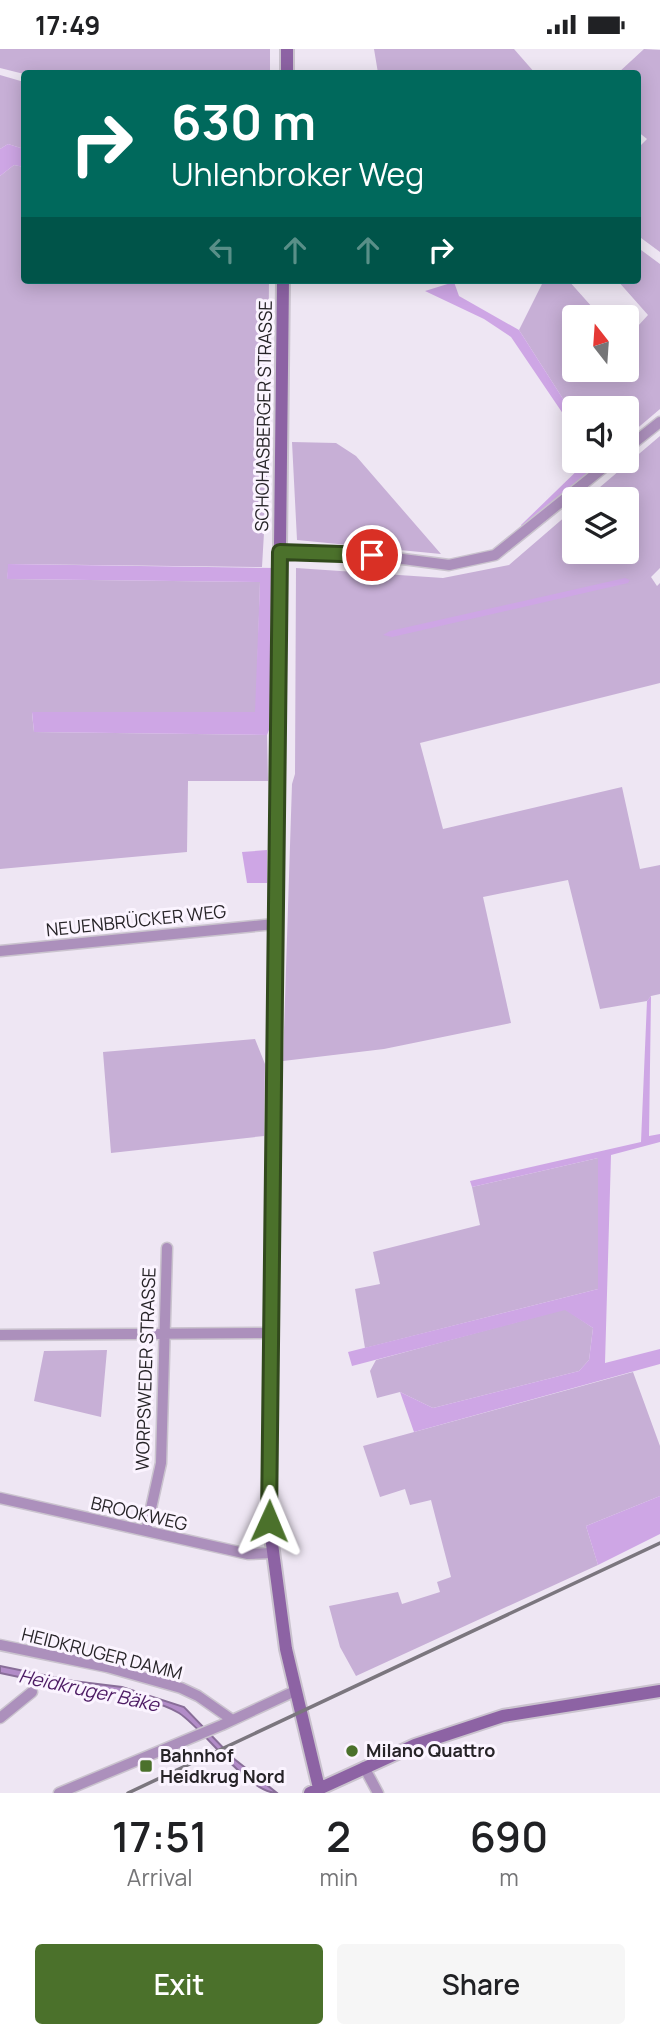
<!DOCTYPE html>
<html lang="en">
<head>
<meta charset="utf-8">
<style>
	:root { --surface:#fff; --page:#f6f6f6; --text:#202124; --muted:#757577; --accent:#4b712b }
	body { margin:0; font-family:Manrope,sans-serif; background:var(--page); color:var(--text); height:100vh; display:flex; flex-direction:column; font-size:26px; white-space:nowrap }
	* { box-sizing:border-box; margin:0 }
	p { font-size:23px; color:var(--muted) }
	.icon { flex:none; width:38px; height:38px; fill:none; stroke:currentColor; stroke-width:2; stroke-linecap:round; stroke-linejoin:round }
	.map { position:relative; height:1744px; overflow:hidden }
	.drawer { display:flex; flex-direction:column; background:var(--surface); flex:1 }
	.drawer>* { flex:none }
	.guide { position:absolute; left:21px; top:21px; width:620px; height:214px; border-radius:7px; box-shadow:0 4px 18px #0003; background:#00695c; color:#fff; overflow:hidden }
	.needle { width:46px; rotate:343deg }
	.controls { position:absolute; left:562px; top:256px; display:grid; gap:14px }
	.controls a { display:grid; place-items:center; width:77px; height:77px; border-radius:7px; background:var(--surface); box-shadow:0 4px 18px #0003; font-size:35px }
	.pin { position:absolute; display:grid; place-items:center; width:60px; height:60px; color:#fff; margin:-30px; border:4px solid #fff; border-radius:50%; box-shadow:0 2px 7px #0007 }
	.me { position:absolute; width:77px; margin:-38px; rotate:1deg; stroke-linejoin:round; filter:drop-shadow(0 0 5px #0008) }
	.turn { display:flex; align-items:center; gap:24px; height:147px; padding:0 35px; font-size:32px }
	.turn .icon { width:91px; height:91px; stroke-width:2.5 }
	.turn b { display:block; font-size:49px; line-height:60px }
	.lanes { display:flex; align-items:center; height:66px; padding:0 35px; background:#0003; justify-content:center; gap:35px; direction:ltr }
	.lanes .off { opacity:.35 }
	.eta { display:flex; justify-content:space-evenly; align-items:center; height:119px; text-align:center }
	.eta b { font-size:42px; font-weight:600; line-height:49px }
	.cta { display:flex; gap:14px; margin-top:auto; padding:14px 35px }
	.cta a { flex:1; height:80px; border-radius:7px; background:var(--accent); color:#fff; font-size:28px; font-weight:600; line-height:80px; text-align:center }
	.cta a+a { background:var(--page); color:var(--text) }
	.status { display:flex; justify-content:space-between; align-items:center; height:49px; padding:0 35px; background:var(--surface); direction:ltr }
	.status svg { height:19px; fill:currentColor }
	.map>svg:first-child { display:block }
	.green { fill:#c7afd6 }
	.forest { fill:#cea6e5 }
	.water { fill:#b28cc8; stroke:#886d98; stroke-width:2 }
	.lines { fill:none; stroke-linecap:round; stroke-linejoin:round }
	.street-casing { stroke:#cac3ce; stroke-width:13 }
	.secondary-casing { stroke:#cac3ce; stroke-width:16 }
	.street { stroke:#ac90bc; stroke-width:10 }
	.secondary { stroke:#8d63a4; stroke-width:12 }
	.rail { stroke:#7b767e; stroke-width:3.5 }
	.route-casing { stroke:#31491c; stroke-width:18 }
	.route { stroke:#4b712b; stroke-width:12 }
	.poi-dot { fill:#4b712b; stroke:#fbf4ff; stroke-width:2.5 }
	.labels { text-anchor:middle; stroke-width:6; stroke-linejoin:round; paint-order:stroke }
	.street-label { font-size:18px; fill:#272428; stroke:#fbf4ff }
	.poi-label { font-size:18px; font-weight:bold; fill:#272428; stroke:#fbf4ff; text-anchor:start }
	.water-label { font-size:19px; font-style:italic; fill:#4c1a63; stroke:#fbf4ff }
</style>
</head>
<body>
<div class="status"><b>17:49</b><svg viewBox="0 0 49 12"><path d="M0 12V9h3v3zM5 12V6h3v6zM10 12V3h3v9zM15 12V0h3v12zM26 1h20v11H26zM47 4h2v5h-2z"/></svg></div>
<div class="map">
<svg width="660" height="1744" viewBox="0 0 660 1744">
	<rect width="100%" height="100%" fill="#eee6f3"/>
	<path class="green" d="M0,0H270V24L24,25L0,19Z
		M374,0H514L535,24H378Z
		M644,0L660,1V203L637,186V100L647,90L637,82V24H618Z
		M0,26L24,33V100L8,95L0,100Z
		M14,116L24,118V231H269L267,432L262,518L9,515L7,530L260,533L256,663L32,664L34,683L267,686L268,732H188L187,803L0,820V127Z
		M637,198L660,215V360L627,388L626,359H574V367L519,281L544,231H568L601,268H574V320H626L627,289L648,266L617,231H637Z
		M660,387V519L651,528L657,537L660,534V634L420,694L443,780L622,738L640,820L660,816V945L651,947L647,952L600,960L568,831L483,848L511,974L384,1000L283,1012L292,735L295,725L296,519L443,529L509,516L574,460V502H626V450H586Z
		M292,393L336,394L356,407L441,505L297,491Z
		M255,990L265,1015L264,1087L111,1104L103,1003Z
		M598,1109V1240L365,1299L355,1240L380,1235L373,1203L480,1176L472,1138Z
		M565,1260L593,1279L589,1311L579,1322L433,1359L400,1343L377,1349L370,1322L376,1311Z
		M107,1301L101,1368L34,1352L44,1302Z
		M633,1323L660,1397V1447L586,1477L598,1516L356,1627L340,1598L329,1557L398,1543L402,1555L440,1543L437,1533L451,1528L431,1451L410,1456L405,1440L380,1448L363,1397Z"/>
	<path class="forest" d="M8,95L24,100V118L14,116L0,127V100Z
		M454,233L459,247L519,281L574,367V381L511,288L484,270L425,242Z
		M588,411H601V419L523,479L521,476Z
		M8,515L276,519L272,673L267,686L34,683L32,663H255L260,533L7,530Z
		M625,529L630,531L628,534L392,588L383,586L390,582Z
		M267,801V834H247L242,803Z
		M651,947L649,1087L660,1085V1093L611,1106L605,1314L660,1300V1315L414,1383L400,1343L433,1359L579,1322L589,1311L593,1279L565,1261L352,1317L348,1303L598,1240V1109L472,1138L470,1132L641,1093L647,952Z
		M660,1447V1485L598,1516L586,1477Z"/>
	<path class="water" d="M0,1617L73,1632L122,1638L184,1658L233,1709L277,1744C248,1744 205,1681 179,1664C157,1650 111,1645 85,1641C56,1636 28,1630 0,1624Z"/>
	<g class="lines">
		<defs>
			<path id="street" d="M626,400L660,373
				M280,503L372,506L449,516L495,506L613,411
				M0,902L275,875
				M0,1286L270,1284
				M0,1449L248,1505L272,1504
				M146,1482L161,1414L167,1199
				M0,1596L107,1618L181,1639L198,1647L231,1670
				M0,1669L32,1643
				M364,1718L378,1744
				M59,1744L222,1676L295,1642"/>
			<path id="secondary" d="M287,24V0
				M283,231L269,1472L286,1600L319,1739
				M310,1744L415,1696L503,1667L660,1642"/>
		</defs>
		<use href="#street" class="street-casing"/>
		<use href="#secondary" class="secondary-casing"/>
		<use href="#street" class="street"/>
		<use href="#secondary" class="secondary"/>
		<path class="rail" d="M128,1744L660,1494"/>
	</g>
	<g class="lines">
		<defs>
			<path id="route" d="M269,1472L280,503L372,506"/>
		</defs>
		<use href="#route" class="route-casing"/>
		<use href="#route" class="route"/>
	</g>
	<g class="poi-dot">
		<circle cx="352" cy="1702" r="7"/>
		<rect x="139" y="1710" width="14" height="14" rx="3.5"/>
	</g>
	<g class="labels">
		<g class="street-label">
			<text transform="translate(264 367) rotate(-89)" y="6">SCHOHASBERGER STRASSE</text>
			<text transform="translate(136 872) rotate(-6)" y="6">NEUENBRÜCKER WEG</text>
			<text transform="translate(146 1320) rotate(-88)" y="6">WORPSWEDER STRASSE</text>
			<text transform="translate(139 1465) rotate(13)" y="6">BROOKWEG</text>
			<text transform="translate(102 1605) rotate(14)" y="6">HEIDKRUGER DAMM</text>
		</g>
		<g class="poi-label">
			<text x="366" y="1708">Milano Quattro</text>
			<text x="160" y="1713">Bahnhof<tspan x="160" dy="21">Heidkrug Nord</tspan></text>
		</g>
		<g class="water-label">
			<text transform="translate(89 1641) rotate(12)" y="7">Heidkruger Bäke</text>
		</g>
	</g>
</svg>
<div class="controls">
<a><svg class="needle" viewBox="-14 -14 28 28"><path d="M0-13l5 13h-10z" fill="#e53935"/><path d="M0 13l5-13h-10z" fill="#757577"/></svg></a>
<a><svg class="icon" aria-label="sound" viewBox="0 0 24 24"><path d="M4 9h4l5-4v14l-5-4H4zM17 9q2 3 0 6"/></svg></a>
<a><svg class="icon" aria-label="layers" viewBox="0 0 24 24"><path d="M12 4l9 5-9 5-9-5zM3 14l9 5 9-5"/></svg></a>
</div>
<div class="pin" style="left:372px;top:506px;background:#d93025"><svg class="icon" aria-label="arrive" viewBox="0 0 24 24"><path d="M6 21V4h12l-3 4 3 4H6"/></svg></div>
<svg class="me" style="left:269px;top:1472px" viewBox="-20 -20 40 40"><path d="M0-17L14 15 0 8-14 15z" fill="#4b712b" stroke="#fff" stroke-width="4"/></svg>
<div class="guide">
<div class="turn"><svg class="icon" aria-label="right" viewBox="0 0 24 24"><path d="M7 20v-9h11M14 6l5 5-5 5"/></svg><div><b>630 m</b>Uhlenbroker Weg</div></div>
<div class="lanes"><svg class="icon off" aria-label="left" viewBox="0 0 24 24"><path d="M17 20v-9H6M10 6l-5 5 5 5"/></svg><svg class="icon off" aria-label="ahead" viewBox="0 0 24 24"><path d="M12 20V5M6 11l6-6 6 6"/></svg><svg class="icon off" aria-label="ahead" viewBox="0 0 24 24"><path d="M12 20V5M6 11l6-6 6 6"/></svg><svg class="icon" aria-label="right" viewBox="0 0 24 24"><path d="M7 20v-9h11M14 6l5 5-5 5"/></svg></div>
</div>
</div>
<section class="drawer">
<div class="eta">
<div><b>17:51</b><p>Arrival</p></div>
<div><b>2</b><p>min</p></div>
<div><b>690</b><p>m</p></div>
</div>
<div class="cta"><a>Exit</a><a>Share</a></div>
</section>
</body>
</html>
